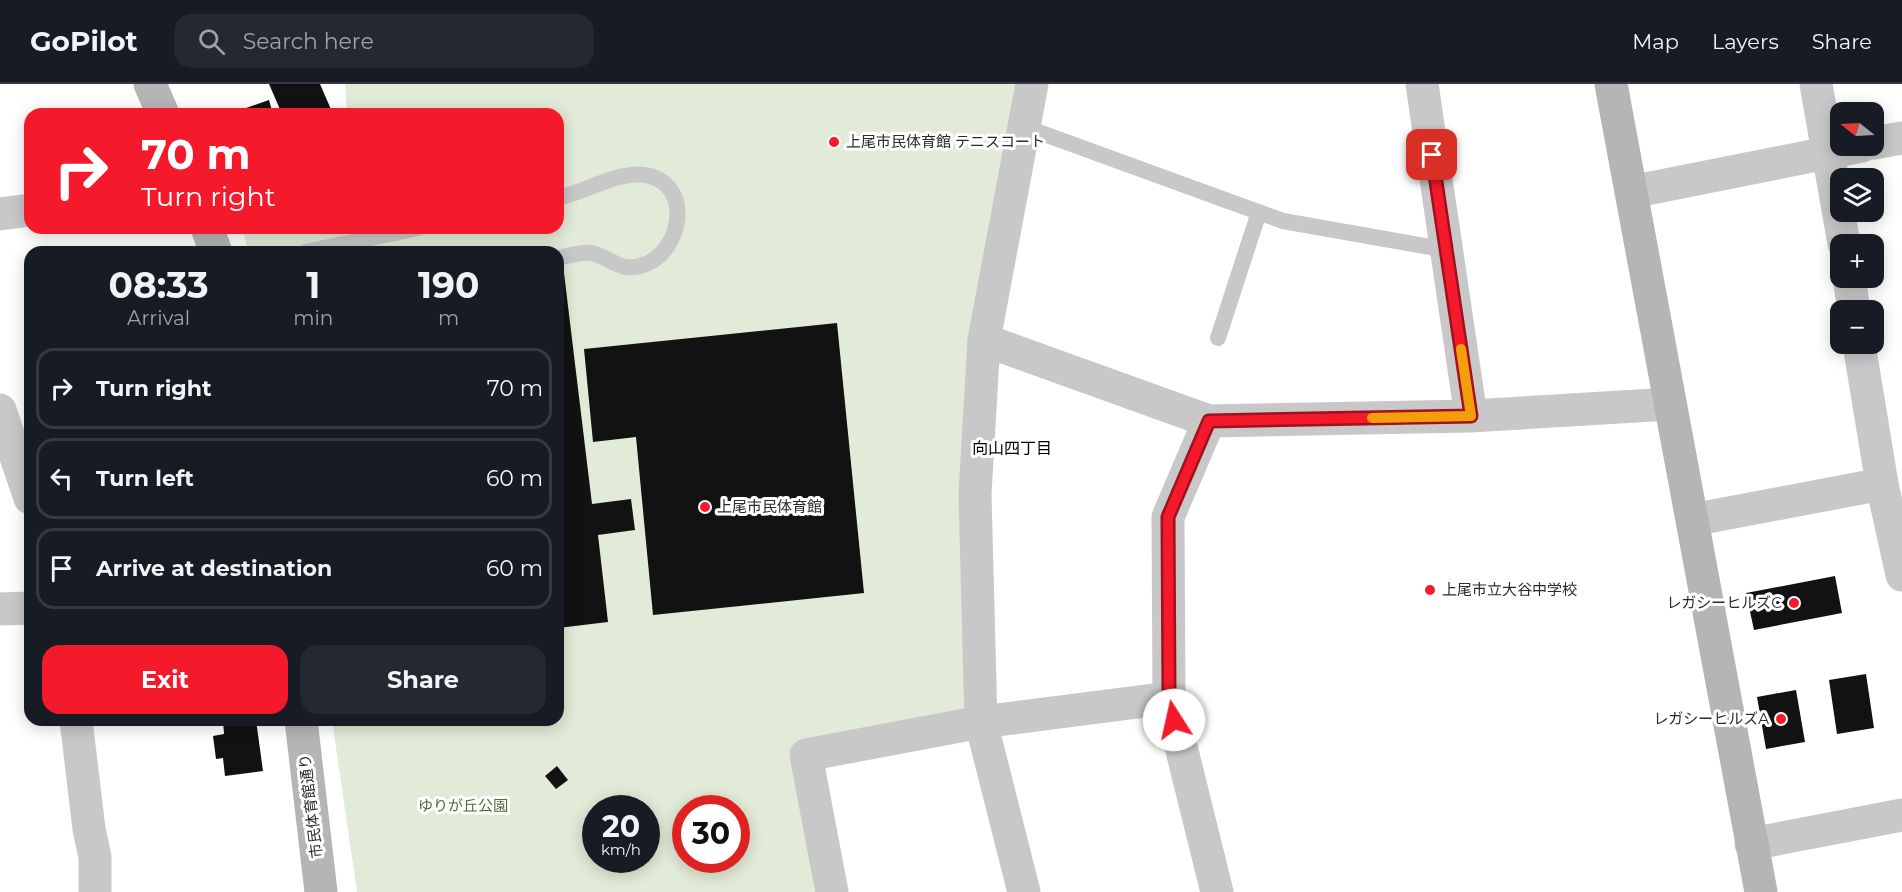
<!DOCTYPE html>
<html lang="en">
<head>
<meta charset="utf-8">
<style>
	:root { --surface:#171b24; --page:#242831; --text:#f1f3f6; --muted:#9ea1a6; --line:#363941; --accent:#f51a2b }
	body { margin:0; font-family:Montserrat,"Noto Sans JP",sans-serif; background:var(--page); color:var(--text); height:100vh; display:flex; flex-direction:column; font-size:22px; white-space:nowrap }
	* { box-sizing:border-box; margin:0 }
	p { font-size:20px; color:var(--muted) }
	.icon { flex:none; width:33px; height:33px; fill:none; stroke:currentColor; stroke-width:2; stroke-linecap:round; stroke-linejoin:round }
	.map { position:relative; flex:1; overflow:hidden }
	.panel { position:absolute; left:24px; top:162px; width:540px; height:480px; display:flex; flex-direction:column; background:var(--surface); border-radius:18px; box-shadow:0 3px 15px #0003 }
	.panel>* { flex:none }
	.banner { position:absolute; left:24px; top:24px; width:540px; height:126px; border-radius:18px; box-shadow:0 3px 15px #0003; background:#f51a2b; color:#fff; overflow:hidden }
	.needle { width:39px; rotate:288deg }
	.fabs { position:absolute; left:1830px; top:18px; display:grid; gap:12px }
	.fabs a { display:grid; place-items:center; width:54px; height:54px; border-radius:12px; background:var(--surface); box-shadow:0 3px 15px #0003; font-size:30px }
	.speed { position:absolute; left:582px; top:711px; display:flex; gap:12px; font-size:30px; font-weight:700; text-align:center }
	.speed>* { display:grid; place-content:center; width:78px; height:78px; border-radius:50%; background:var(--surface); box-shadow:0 3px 15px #0003; line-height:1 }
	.speed small { font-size:15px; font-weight:400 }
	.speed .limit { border:9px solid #d22; background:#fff; color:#111 }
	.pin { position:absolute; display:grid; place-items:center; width:51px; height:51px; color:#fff; margin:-26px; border-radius:12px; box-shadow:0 3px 9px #0006 }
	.me { position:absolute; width:66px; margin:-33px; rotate:350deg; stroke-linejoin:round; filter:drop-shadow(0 0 4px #0008) }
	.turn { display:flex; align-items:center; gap:21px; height:126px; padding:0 18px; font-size:27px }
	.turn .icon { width:78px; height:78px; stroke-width:2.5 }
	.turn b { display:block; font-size:42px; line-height:51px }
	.eta { display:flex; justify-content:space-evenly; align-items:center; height:102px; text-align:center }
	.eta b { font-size:36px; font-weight:700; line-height:42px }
	.cta { display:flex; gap:12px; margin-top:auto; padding:12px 18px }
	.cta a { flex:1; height:69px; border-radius:18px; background:var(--accent); color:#fff; font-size:24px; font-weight:700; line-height:69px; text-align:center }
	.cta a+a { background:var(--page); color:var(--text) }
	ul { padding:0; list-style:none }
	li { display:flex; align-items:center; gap:18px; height:81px; margin:0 12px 9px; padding:0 6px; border:3px solid var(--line); border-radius:18px }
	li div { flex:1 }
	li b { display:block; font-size:22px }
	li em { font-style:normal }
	header { display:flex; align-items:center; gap:36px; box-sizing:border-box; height:84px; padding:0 30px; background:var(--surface); border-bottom:2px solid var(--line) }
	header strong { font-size:28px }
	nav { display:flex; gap:33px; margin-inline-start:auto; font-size:21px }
	.search { width:420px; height:54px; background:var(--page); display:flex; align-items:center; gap:15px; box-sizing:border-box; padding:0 21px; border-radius:18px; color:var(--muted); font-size:22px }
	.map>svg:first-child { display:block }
	.green { fill:#e2ebd7; fill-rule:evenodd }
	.building { fill:#121212 }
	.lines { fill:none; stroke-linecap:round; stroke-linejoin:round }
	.lane { stroke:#c8c8c8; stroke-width:16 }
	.street { stroke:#c8c8c8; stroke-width:33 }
	.secondary { stroke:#b5b5b5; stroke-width:33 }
	.route-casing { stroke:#9f111c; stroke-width:15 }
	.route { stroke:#f51a2b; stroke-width:10 }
	.slow { stroke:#f59e0b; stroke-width:10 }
	.poi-dot { fill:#f51a2b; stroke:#fff; stroke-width:2 }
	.labels { text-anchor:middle; stroke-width:6; stroke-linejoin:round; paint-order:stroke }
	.poi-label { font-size:15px; fill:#2b2b2b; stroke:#fff; text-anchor:start }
	.street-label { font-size:15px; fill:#2b2b2b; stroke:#fff }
	.park-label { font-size:15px; fill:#4e6a35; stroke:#fff }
	.neighbourhood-label { font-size:16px; fill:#000; stroke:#fff }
</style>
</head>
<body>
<header>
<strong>GoPilot</strong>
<div class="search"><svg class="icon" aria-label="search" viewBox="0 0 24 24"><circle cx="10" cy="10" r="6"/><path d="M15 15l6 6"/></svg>Search here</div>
<nav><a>Map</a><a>Layers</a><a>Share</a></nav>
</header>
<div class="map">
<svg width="1902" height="808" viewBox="0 0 1902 808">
	<rect width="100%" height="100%" fill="#fff"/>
	<path class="green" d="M345,0H1017L969,625L793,665L819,808H357L332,636H558V168H248L243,144H558V30H347ZM596,724H646V776H596ZM686,724H736V776H686Z"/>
	<path class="building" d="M269,0H320L333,30H282Z
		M269,16L273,30H229Z
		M564,189L592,420L631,415L635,446L598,451L608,538L558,544V190Z
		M837,239L864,509L653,531L636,353L593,358L584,265Z
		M1835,492L1842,529L1754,546L1746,509Z
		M1866,590L1874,644L1837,650L1829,596Z
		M1796,606L1805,658L1766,665L1757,613Z
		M223,636H256L263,687L225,692L223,674L216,675L213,652L224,650Z
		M557,682L568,696L556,705L545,692Z"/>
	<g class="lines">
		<path class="lane" d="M1025,43L1283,137L1447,166
			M558,114C586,108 622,84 650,92C693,104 681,166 646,180C618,191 610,171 590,169C580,168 567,172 558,174
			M305,168L418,144
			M1218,254L1259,128"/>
		<path class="street" d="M1422,0L1471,332
			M1816,0L1844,160
			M1874,59L1902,54
			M1631,108L1862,62
			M0,130L30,126
			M1849,194L1854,226
			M984,256L1209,337L1471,332L1670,320
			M1859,260L1882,400L1902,491
			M0,326L30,414
			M1209,337L1168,433L1169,614L1217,808
			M1692,436L1882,400
			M0,525L30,524
			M76,636L89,745L95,773V808
			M1751,760L1902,731
			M832,808L806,671L981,638L1169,614
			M1024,808L981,638L975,410L984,256L1032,0"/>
		<path class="secondary" d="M150,0L163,30
			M1611,0L1761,808
			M207,144L216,168
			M301,636L321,808"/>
	</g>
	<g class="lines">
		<defs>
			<path id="route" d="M1174,636L1169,614L1168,433L1209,337L1471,332L1432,71"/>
		</defs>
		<use href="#route" class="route-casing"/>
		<use href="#route" class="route"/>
		<path class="slow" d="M1372,334L1471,332L1461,265"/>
	</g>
	<g class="poi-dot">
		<circle cx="834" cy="58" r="6"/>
		<circle cx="705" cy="423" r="6"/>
		<circle cx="1430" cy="506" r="6"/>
		<circle cx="1794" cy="519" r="6"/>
		<circle cx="1781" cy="635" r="6"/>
	</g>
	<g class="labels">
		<g class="poi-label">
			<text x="846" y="63">上尾市民体育館 テニスコート</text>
			<text x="717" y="428">上尾市民体育館</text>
			<text x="1442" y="511">上尾市立大谷中学校</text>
			<text x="1782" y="524" text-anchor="end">レガシーヒルズC</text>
			<text x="1769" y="640" text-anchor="end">レガシーヒルズA</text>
		</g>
		<g class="street-label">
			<text transform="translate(311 722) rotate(-97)" y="5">市民体育館通り</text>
		</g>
		<g class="park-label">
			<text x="463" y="727">ゆりが丘公園</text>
		</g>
		<g class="neighbourhood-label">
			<text x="1012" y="370">向山四丁目</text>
		</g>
	</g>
</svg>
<div class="fabs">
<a><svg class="needle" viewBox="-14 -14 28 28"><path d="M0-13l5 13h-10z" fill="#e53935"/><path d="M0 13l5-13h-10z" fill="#9ea1a6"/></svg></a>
<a><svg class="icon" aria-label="layers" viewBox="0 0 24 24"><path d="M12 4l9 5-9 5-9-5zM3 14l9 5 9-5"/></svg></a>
<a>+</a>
<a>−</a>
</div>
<div class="speed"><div>20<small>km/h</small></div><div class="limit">30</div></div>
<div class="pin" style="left:1432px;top:71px;background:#d93025"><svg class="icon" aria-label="arrive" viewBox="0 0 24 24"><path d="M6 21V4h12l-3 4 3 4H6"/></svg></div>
<svg class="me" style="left:1174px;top:636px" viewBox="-20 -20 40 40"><circle r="19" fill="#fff"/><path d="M0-13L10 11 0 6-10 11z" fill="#f51a2b"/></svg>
<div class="banner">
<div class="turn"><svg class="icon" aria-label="right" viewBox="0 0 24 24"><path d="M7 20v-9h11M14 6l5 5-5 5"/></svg><div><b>70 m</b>Turn right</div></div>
</div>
<section class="panel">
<div class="eta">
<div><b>08:33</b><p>Arrival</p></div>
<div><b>1</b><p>min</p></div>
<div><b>190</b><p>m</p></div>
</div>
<ul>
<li><svg class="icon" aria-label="right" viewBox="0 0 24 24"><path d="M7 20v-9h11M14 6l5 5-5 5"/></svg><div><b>Turn right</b></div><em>70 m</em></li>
<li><svg class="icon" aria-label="left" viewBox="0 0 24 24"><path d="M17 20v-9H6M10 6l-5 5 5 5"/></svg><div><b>Turn left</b></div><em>60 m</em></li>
<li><svg class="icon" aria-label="arrive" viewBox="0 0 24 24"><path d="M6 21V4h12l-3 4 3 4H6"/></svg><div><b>Arrive at destination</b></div><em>60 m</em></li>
</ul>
<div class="cta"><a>Exit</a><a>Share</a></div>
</section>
</div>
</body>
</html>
